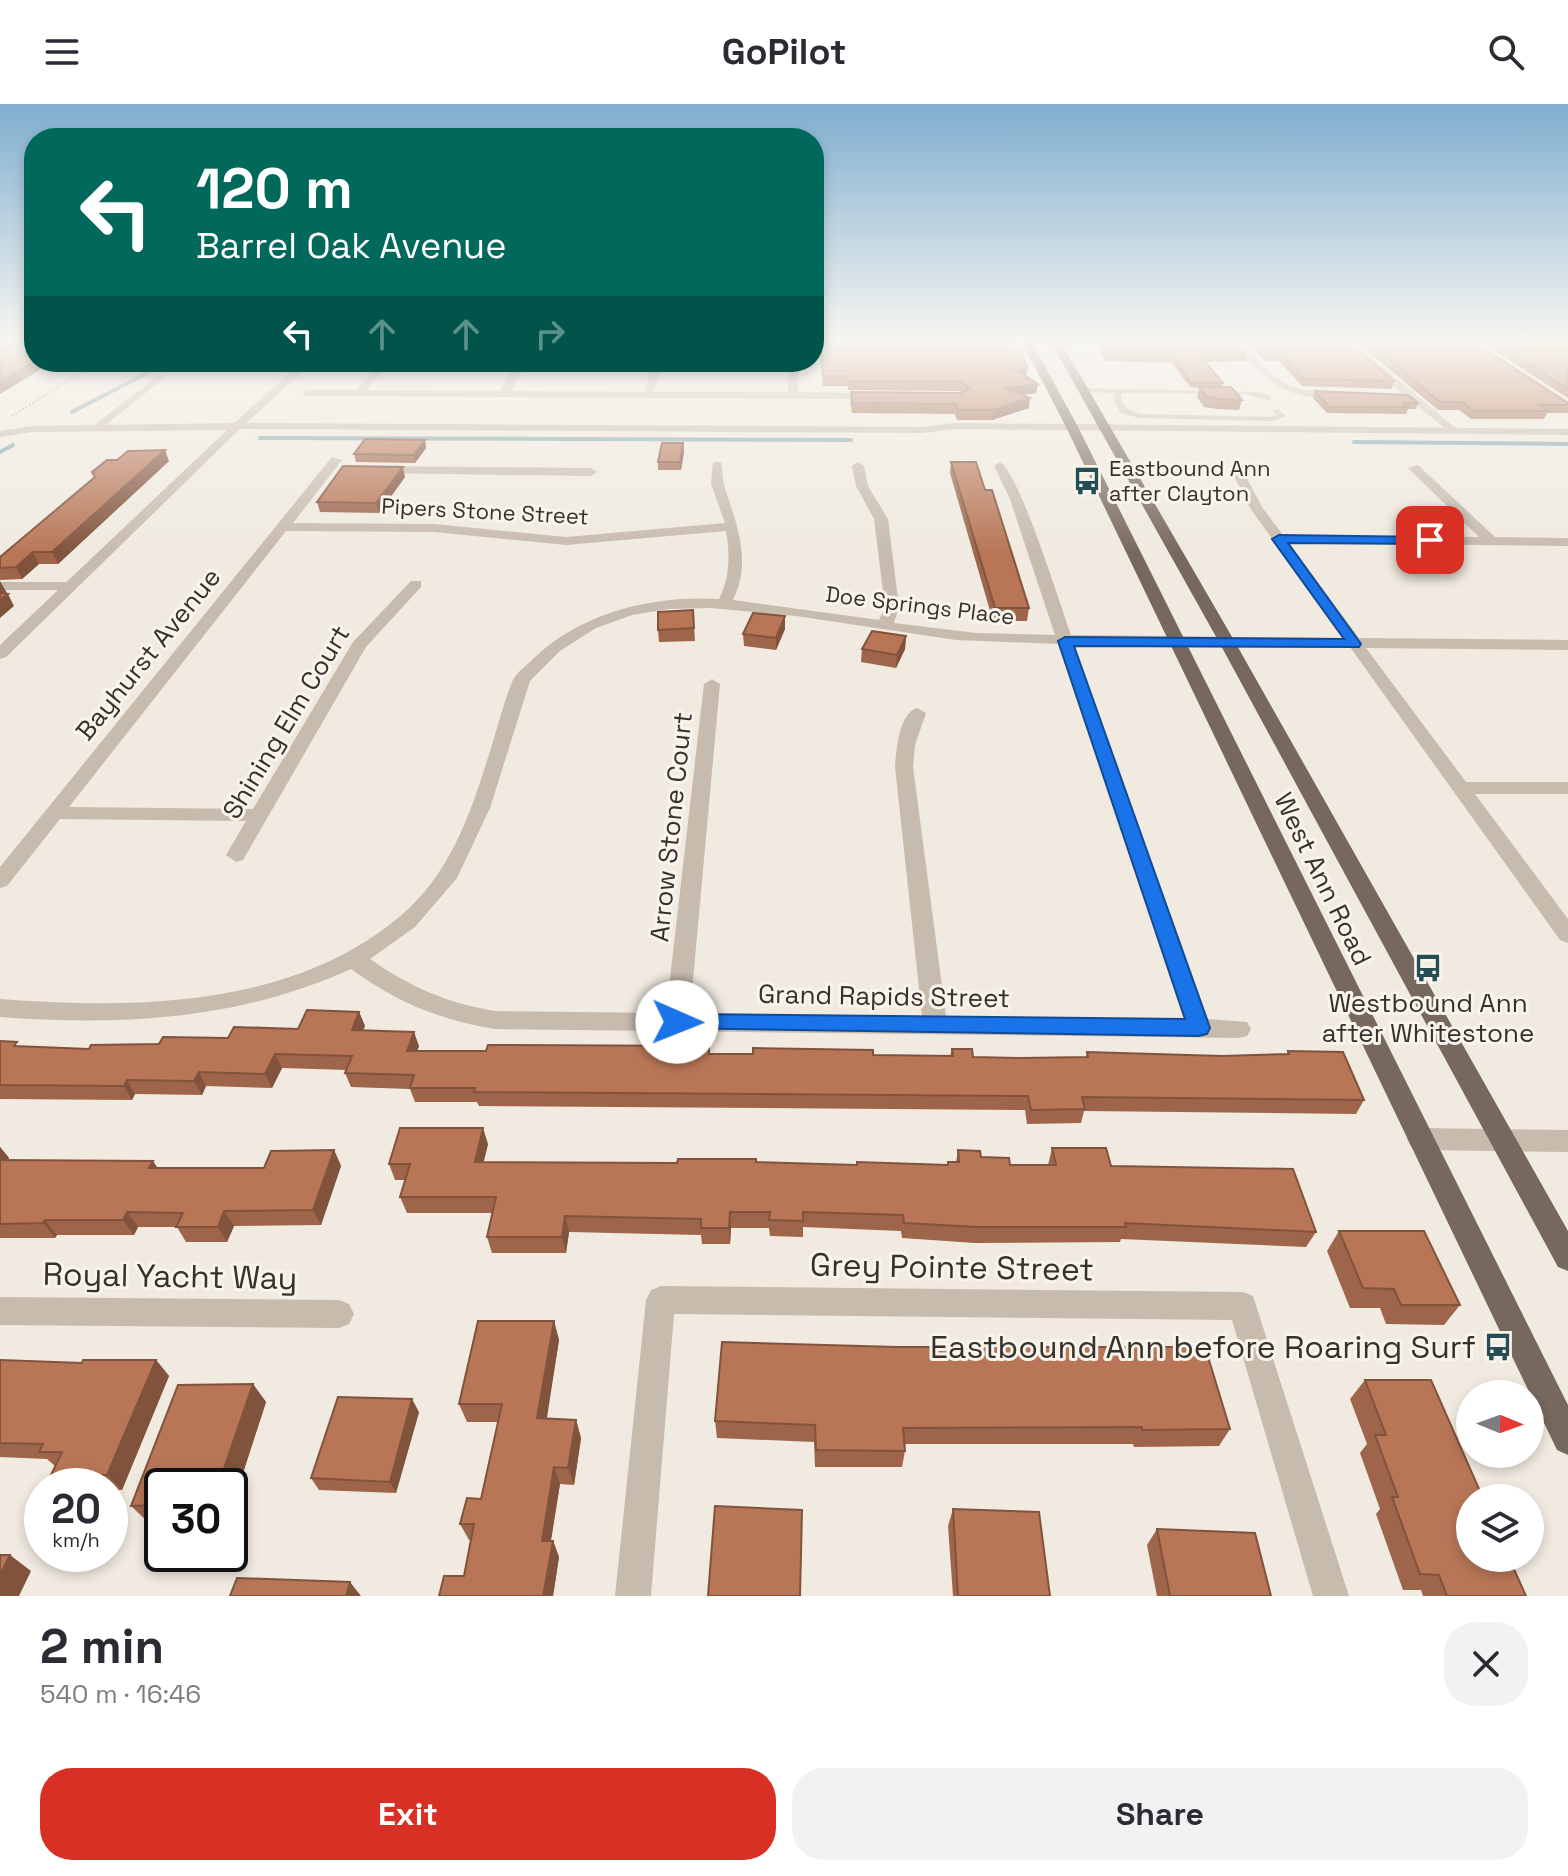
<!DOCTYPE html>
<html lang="en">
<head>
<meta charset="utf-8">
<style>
	:root { --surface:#fff; --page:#f2f2f3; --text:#2b2b33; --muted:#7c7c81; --accent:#d93025 }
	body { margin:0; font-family:"Space Grotesk",sans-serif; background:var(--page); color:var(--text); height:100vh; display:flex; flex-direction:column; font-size:30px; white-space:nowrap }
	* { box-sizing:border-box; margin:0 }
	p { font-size:26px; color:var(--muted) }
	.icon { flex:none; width:44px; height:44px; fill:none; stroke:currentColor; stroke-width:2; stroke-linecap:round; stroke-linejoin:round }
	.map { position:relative; height:1492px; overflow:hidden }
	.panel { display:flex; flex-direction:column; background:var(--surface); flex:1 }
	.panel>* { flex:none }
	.hud { position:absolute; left:24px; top:24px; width:800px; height:244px; border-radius:32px; box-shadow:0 4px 12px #0003; background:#00695c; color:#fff; overflow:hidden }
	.needle { width:52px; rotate:91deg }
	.buttons { position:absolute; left:1456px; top:1276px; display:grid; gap:16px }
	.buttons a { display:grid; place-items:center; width:88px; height:88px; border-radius:50%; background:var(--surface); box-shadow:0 4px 12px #0003; font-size:40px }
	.speed { position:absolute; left:24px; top:1364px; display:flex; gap:16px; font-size:40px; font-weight:700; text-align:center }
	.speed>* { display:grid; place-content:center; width:104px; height:104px; border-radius:50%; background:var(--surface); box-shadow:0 4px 12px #0003; line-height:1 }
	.speed small { font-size:20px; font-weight:400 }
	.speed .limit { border:4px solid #111; border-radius:12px; background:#fff; color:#111 }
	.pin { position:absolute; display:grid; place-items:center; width:68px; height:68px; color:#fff; margin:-34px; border-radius:16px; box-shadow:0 4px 12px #0006 }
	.me { position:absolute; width:88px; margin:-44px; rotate:91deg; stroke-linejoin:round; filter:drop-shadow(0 0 6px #0008) }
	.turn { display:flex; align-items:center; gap:28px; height:168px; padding:0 40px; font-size:36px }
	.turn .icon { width:104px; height:104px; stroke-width:2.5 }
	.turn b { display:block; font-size:56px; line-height:68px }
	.lanes { display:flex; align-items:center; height:76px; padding:0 40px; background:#0003; justify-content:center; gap:40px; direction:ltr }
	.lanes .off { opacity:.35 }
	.round { display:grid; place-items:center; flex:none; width:84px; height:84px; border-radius:32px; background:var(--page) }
	.headline { display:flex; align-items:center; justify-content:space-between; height:136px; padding:0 40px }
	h1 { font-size:48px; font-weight:700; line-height:60px }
	.button { display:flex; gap:16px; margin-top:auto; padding:16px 40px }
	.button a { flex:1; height:92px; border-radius:32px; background:var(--accent); color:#fff; font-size:32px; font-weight:700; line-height:92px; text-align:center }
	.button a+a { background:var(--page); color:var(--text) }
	header { display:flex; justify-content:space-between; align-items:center; height:104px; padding:0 40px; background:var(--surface); font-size:36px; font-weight:700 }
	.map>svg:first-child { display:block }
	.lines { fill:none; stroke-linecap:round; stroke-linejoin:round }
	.stream { stroke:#82a5aa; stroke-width:4 }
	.path { stroke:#b3a698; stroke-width:2; stroke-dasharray:2 2; stroke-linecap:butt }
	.service { fill:#c7bbad; fill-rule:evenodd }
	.minor { fill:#c7bbad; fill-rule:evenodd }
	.tertiary { fill:#c7bbad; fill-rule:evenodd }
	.primary { fill:#77685e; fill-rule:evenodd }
	.wall { fill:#9e654b }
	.shaded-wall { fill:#81533d }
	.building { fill:#b87657; stroke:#81533d; stroke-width:2 }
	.route { fill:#1a73e8; stroke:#114b97; stroke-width:2 }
	.labels { text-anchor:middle; stroke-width:6; stroke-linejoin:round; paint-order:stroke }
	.far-poi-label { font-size:22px; fill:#37302b; stroke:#f8f4ec; text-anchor:start }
	.far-street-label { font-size:22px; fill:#37302b; stroke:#f8f4ec }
	.street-label { font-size:26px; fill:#37302b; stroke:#f8f4ec }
	.poi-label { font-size:26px; fill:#37302b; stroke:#f8f4ec }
	.near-street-label { font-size:32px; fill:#37302b; stroke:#f8f4ec }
	.near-poi-label { font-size:32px; fill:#37302b; stroke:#f8f4ec; text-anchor:end }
</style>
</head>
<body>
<header><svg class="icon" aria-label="menu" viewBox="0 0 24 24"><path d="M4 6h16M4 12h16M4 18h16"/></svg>GoPilot<svg class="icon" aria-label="search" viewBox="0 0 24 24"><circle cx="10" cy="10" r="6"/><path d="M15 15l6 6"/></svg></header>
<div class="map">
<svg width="1568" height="1492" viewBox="0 0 1568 1492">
	<rect width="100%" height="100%" fill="#f0eae0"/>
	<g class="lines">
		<path class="stream" d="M72,308L168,258
			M260,334L851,336
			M1354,338L1568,340
			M0,348L13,341"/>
		<path class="path" d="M12,312L98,258"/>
		<path class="service" d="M160,270L167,272L98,327H92V323Z
			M1082,284L1260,288L1271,293V297L1244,290L1122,289L1121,296L1127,305L1140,310L1272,313L1277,311L1273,307L1277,305L1286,312L1273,317L1139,314L1121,309L1113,296L1115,289L1085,288L1081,286Z
			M1430,308H1436L1457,325V329H1451L1430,312Z"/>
		<path class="minor" d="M1097,240H1244C1262,259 1279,283 1306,286C1318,288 1334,285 1344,291C1337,295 1328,294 1320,294C1282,292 1263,273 1239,246L1094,245Z
			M1344,240H1355L1437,308V312H1429Z
			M302,258H313L241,324H233V320Z
			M381,258H391L367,286L500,287L517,258H527L511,287L644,288L653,258H663L654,288H788L789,258H799L798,288L879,289L884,292L879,295L307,292L302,289L307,286H356Z
			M332,353L342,356L293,419L434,420L566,433L725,419L711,380L713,358H721C723,366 722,375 725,384C737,422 752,457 733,496L879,516L885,503L874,415L856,382L852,362L858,358L864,362L868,382L888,415L899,503L894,519L976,529L1055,531L1010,395L994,362L1000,358C1019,368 1061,503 1071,531L1343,534L1250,404L1230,364L1240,361L1262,403L1283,431L1479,433L1408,364L1418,361L1495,433L1568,434V442L1289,439L1359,534L1568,536V546L1366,544L1466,678H1568V690H1475L1568,815V839L1560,836L1350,543L1074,541L1208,915L1247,918L1251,925L1247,932L1239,934L495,925C440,916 396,898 351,865C239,916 121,922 0,913V895C134,905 291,904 399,813C454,768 474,699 494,634C500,615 505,594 513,576C517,568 527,561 534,554C582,508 653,491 719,495C730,473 730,450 726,427L566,441L434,428L286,427L69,703L253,705L353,538L411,477H421V483L366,543L243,756L236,758L226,751L246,717L60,715L7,782L0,784V763ZM711,504L796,512L956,536L1058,540L1184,915L946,912L913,663L915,641L926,609L917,604C899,609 896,647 895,663L922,912L690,909L720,580L712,575L704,580L666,909L495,907C447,899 410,883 370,855L415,823L457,774L490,704L530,577L560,547L596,524L632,511L669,505Z
			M379,362L591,364L597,368L591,372L375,369L373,366Z
			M0,478H70L77,482L70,486H0Z
			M661,1182L1243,1188L1253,1192L1349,1492H1313L1232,1216L674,1210L651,1492H615L646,1196L651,1186Z
			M0,1193L339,1196L349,1200L354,1210L349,1220L339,1224L0,1221Z"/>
		<path class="tertiary" d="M237,319L922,323L953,319L1568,325V331L953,325L922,329L240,325L6,553L0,555V541L227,326L32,328L0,333V327L32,322Z
			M1420,1024L1568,1026V1048L1420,1046L1411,1043L1407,1035L1411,1027Z"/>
		<path class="primary" d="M1023,240H1033L1078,323L1568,1301V1351L1557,1346L1066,323Z
			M1052,240H1062L1235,538L1568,1127V1167L1558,1163L1219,538Z"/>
	</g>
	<path class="wall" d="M1248,240H1351L1394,277L1392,285L1302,282L1279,257H1266Z
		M1359,240H1477L1568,299V309H1547L1544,315H1471L1459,306H1438Z
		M1484,240H1568V294Z
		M820,242L1026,272L1038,280L1036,289L1022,291L1029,304L992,316H957L955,310L852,309L850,298L851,288L962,289L960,287L848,286V282H823Z
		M1101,243L1247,253L1246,257L1205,258L1223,279L1222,283L1242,296L1239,306L1217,305L1204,303L1197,293L1199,284L1190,283L1172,259L1106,257L1100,248Z
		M1315,287L1418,299L1416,305H1408L1406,310L1327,309L1313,294Z
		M425,336L426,344L415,359L356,358L354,350Z
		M683,339L684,348L681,366H658V358Z
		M169,357L58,460H39L22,475L0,476V453L94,373L92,368Z
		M951,358L985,386L1029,504L1027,517H993L950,369Z
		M405,373L379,409L320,408L317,398Z
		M693,506L695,537L659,538L658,526Z
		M785,525L776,546L744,542L743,530Z
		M906,532L905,545L896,564L861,558L862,545Z
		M359,908L365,922L363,926L419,942L417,947L950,952L952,945L973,953H1086L1087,948L1222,952L1286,951L1288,947L1364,996L1356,1010L1084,1007L1081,1019L1027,1020L1025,1006L479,1002L477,998H415L410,985L351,983L345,969L347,966L282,964L272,984L206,982L202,991L135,990L132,996L0,995V937L20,943L89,945L228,934L298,925Z
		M488,1040L483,1058L677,1059L756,1058L857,1061H947L956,1058L958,1046L1010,1061H1048L1052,1044L1111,1062L1316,1128L1306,1143L1121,1135L1120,1138L975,1139L902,1134L901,1127L803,1123V1133L770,1132L769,1124H731L730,1140H702L701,1131L569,1128L566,1149H492L487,1133L492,1109H407L400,1093L405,1076H395L389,1060Z
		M0,1043L9,1054L8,1056L158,1064H264L334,1046L341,1062L321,1121L234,1122L227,1138H186L177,1123H138L134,1131H57L55,1134H0Z
		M1339,1127L1460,1201L1444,1221L1386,1220L1380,1204H1350L1327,1147Z
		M554,1217L559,1236L546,1315L576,1316L581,1334L574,1381L560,1380L551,1437H553L559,1453L553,1492H439L464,1472L471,1436H469L460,1420L481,1395L498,1318H467L459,1300Z
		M0,1256L82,1259L156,1256L169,1272L122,1386H110V1382H63L51,1371L55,1362L47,1355L0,1353Z
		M1365,1276L1526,1492H1423L1421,1486H1403L1376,1410L1380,1405L1360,1349L1367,1340L1350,1295Z
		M253,1280L266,1298L230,1409V1382H162V1418H148L131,1402Z
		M419,1308L396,1389L319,1386L311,1374Z
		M715,1317L1230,1325L1219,1342L1134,1343L1133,1340H904L905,1347L902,1363H815L814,1338L717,1334Z
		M953,1405L1050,1492H953L948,1422Z
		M1157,1425L1271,1492H1157L1147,1441Z"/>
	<path class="shaded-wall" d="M0,240H9L0,246Z
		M34,258H53L0,290V278Z
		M1027,264L1026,273L1016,266Z
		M1038,280L1036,289L1002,294L1004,284Z
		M1030,294L1029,304L992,316L993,306Z
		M425,336L426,344L415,359L414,351Z
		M683,339L684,348L681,366L680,358Z
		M165,346L169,357L58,460L52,448Z
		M403,363L405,373L379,409L376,399Z
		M33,448L39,460L22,475L16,463Z
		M0,477L7,489L0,495Z
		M8,490L14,502L0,514V496Z
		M785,512V525L776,546V534Z
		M906,532L905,545L896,564L897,551Z
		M359,908L365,922L357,940L352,926Z
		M414,928L419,942L412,961L407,947Z
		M275,950L282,964L272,984L265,970Z
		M199,968L206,982L202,991L194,977Z
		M127,976L135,990L132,996L124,982Z
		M483,1024L488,1040L480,1074L475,1058Z
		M0,1043L9,1054L0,1069Z
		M334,1046L341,1062L321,1121L313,1106Z
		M153,1057L163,1072L149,1064Z
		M224,1107L234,1122L227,1138L218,1123Z
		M127,1108L138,1123L134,1131L123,1116Z
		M730,1108L731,1124L730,1140L729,1124Z
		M565,1112L569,1128L566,1149L562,1133Z
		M45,1116L57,1131L55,1134L43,1119Z
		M554,1217L559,1236L544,1333L537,1314Z
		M156,1256L169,1272L122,1386L107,1371Z
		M253,1280L266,1298L230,1409V1382H218Z
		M412,1295L419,1308L396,1389L390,1378Z
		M576,1316L581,1334L574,1381L568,1364Z
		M554,1363L560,1380L548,1453L542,1437Z
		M553,1437L559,1453L553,1492H543Z
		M10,1451L31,1467L19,1492H0V1471Z
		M350,1478L361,1492H346Z"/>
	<path class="building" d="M11,240H34V258L0,278V246Z
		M1257,240H1351L1394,277L1304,275L1281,250H1268Z
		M1370,240H1477L1568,299V301H1539L1548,307H1474L1462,298H1440Z
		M1498,240H1568V285Z
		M820,242H1006L1020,246L1027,264L1016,266L1038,280L1004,284L1030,294L993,306H958L956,300L853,299L851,288L961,289L969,284L961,277H849L848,272H823Z
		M1101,243L1239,244L1247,253H1201L1223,279H1191L1173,254L1107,253Z
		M1199,283H1231L1242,296L1219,295L1207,293Z
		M1315,287L1408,291L1418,299H1403L1408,303H1329Z
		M365,335L425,336L414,351L354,350Z
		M662,339H683L680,358H658Z
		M165,346L52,448H33L16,463L0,464V453L95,373L92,368L107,356H117L128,347Z
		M951,358H976L985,386H992L1029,504H995Z
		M343,362L403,363L376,399L317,398Z
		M0,489L8,490L0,496Z
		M693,506L694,524L658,526V508Z
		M753,509L785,512L776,534L743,530Z
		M872,527L906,532L897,551L862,545Z
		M307,906L359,908L352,926L414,928L407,947H486L488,941L709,942V950H753V944L873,946V951L953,952L952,945H972L973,953L1020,954L1088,953L1087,948L1222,952L1289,950L1288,947L1343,948L1364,996L1082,993L1085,1005L1031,1006L1028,992L474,988L475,984H410L414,971L345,969L352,952L275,950L265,970L199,968L194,977L127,976L124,982L0,981V937L17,938L14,942L89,945L91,941L159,940L163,933L228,934L234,923L298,925Z
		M400,1024H483L475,1058L677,1059L678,1055H756V1058L857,1061V1058L948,1061V1058H959L958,1046L980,1047L981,1053L1009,1054L1010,1061H1056L1052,1044H1106L1111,1062L1293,1065L1316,1128L1125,1119L1126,1123H978L904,1119L903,1111L803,1108V1117L769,1116L770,1108H730L729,1124H701V1115L565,1112L562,1133H487L496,1093H400L410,1060H389Z
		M334,1046L313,1106L224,1107L218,1123H176L183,1109L127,1108L123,1116H45L43,1119L0,1120V1056L153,1057L149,1064H264L271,1047Z
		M1339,1127H1424L1460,1201H1401L1394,1185L1363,1184Z
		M478,1217H554L537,1314L576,1316L568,1364L554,1363L542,1437H553L543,1492H439L444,1472H464L474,1420H460L467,1394L481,1395L502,1300H459Z
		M722,1238L897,1243H1205L1230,1325L1142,1326V1323L903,1324L905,1347L816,1346L815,1321L715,1317Z
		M0,1256L82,1259L83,1256H156L107,1371H51L62,1348H39L43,1340L0,1339Z
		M1365,1276H1431L1483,1394H1470V1454H1509L1526,1492H1447L1439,1471L1420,1470L1392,1393H1398L1375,1331H1386Z
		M253,1280L218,1382H162V1401L131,1402L178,1281Z
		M338,1293L412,1295L390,1378L311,1374Z
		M715,1402L802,1406L800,1492H708Z
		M953,1405L1039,1408L1050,1492H958Z
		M1157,1425L1255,1429L1271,1492H1170Z
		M0,1451H10L0,1471Z
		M237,1474L350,1478L346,1492H230Z"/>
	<linearGradient id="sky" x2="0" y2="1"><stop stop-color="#7faecf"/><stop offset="0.53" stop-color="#f8f6f1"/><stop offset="1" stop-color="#f8f6f1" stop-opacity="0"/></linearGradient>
	<rect width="1568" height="449" fill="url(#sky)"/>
	<path class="route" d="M1279,431L1430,433L1437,436L1430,440L1288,439L1361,540L1359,543L1074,542L1210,924L1207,930L1199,932L669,924L666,918L669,912L677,910L1185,915L1058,537L1065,533L1344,535L1272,435Z"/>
	<defs>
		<symbol id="bus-bare" viewBox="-9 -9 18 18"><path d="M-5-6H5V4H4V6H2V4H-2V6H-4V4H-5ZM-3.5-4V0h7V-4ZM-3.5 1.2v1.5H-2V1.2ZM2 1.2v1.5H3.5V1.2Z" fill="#254d54" stroke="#f8f4ec" stroke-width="2.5" paint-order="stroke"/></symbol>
	</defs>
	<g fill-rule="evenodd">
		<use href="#bus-bare" x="1067" y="357" width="40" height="40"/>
		<use href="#bus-bare" x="1408" y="844" width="40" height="40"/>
		<use href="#bus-bare" x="1478" y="1223" width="40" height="40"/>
	</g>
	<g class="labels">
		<g class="far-poi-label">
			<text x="1109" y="372">Eastbound Ann<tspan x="1109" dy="25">after Clayton</tspan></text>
		</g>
		<g class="far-street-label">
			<text transform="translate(485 407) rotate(3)" y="8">Pipers Stone Street</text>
			<text transform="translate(920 501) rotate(7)" y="8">Doe Springs Place</text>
		</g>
		<g class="street-label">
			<text transform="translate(148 550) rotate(-51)" y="9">Bayhurst Avenue</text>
			<text transform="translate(286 618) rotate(-59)" y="9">Shining Elm Court</text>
			<text transform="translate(671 723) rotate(-84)" y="9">Arrow Stone Court</text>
			<text transform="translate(1323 775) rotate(64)" y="9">West Ann Road</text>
			<text transform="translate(884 892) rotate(1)" y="9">Grand Rapids Street</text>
		</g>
		<g class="poi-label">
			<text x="1428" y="908">Westbound Ann<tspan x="1428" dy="30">after Whitestone</tspan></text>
		</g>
		<g class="near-street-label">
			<text transform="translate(952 1163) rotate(1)" y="11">Grey Pointe Street</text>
			<text transform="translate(170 1172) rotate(1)" y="11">Royal Yacht Way</text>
		</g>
		<g class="near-poi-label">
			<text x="1476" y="1254">Eastbound Ann before Roaring Surf</text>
		</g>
	</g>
</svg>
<div class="buttons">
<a><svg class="needle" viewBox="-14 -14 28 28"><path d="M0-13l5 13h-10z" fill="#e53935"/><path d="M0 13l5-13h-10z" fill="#7c7c81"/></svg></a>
<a><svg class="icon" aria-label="layers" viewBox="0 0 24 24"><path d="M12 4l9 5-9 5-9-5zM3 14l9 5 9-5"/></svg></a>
</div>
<div class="speed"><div>20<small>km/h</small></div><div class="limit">30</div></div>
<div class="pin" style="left:1430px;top:436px;background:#d93025"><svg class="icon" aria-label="arrive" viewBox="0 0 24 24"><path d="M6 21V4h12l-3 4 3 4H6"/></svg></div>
<svg class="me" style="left:677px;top:918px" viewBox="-20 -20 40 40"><circle r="19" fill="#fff"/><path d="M0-13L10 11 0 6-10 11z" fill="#1a73e8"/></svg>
<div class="hud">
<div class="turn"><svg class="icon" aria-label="left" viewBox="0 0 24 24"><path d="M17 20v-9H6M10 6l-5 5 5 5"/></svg><div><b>120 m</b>Barrel Oak Avenue</div></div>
<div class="lanes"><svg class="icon" aria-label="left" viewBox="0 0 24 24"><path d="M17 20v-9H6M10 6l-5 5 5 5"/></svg><svg class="icon off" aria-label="ahead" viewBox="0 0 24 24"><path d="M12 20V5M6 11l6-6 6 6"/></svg><svg class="icon off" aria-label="ahead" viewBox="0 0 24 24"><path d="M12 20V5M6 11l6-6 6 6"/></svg><svg class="icon off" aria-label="right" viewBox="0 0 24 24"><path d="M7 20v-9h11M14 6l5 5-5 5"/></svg></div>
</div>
</div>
<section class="panel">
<div class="headline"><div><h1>2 min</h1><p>540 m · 16:46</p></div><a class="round"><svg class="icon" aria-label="close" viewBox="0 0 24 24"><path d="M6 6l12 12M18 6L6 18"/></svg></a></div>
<div class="button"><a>Exit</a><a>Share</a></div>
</section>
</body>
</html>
